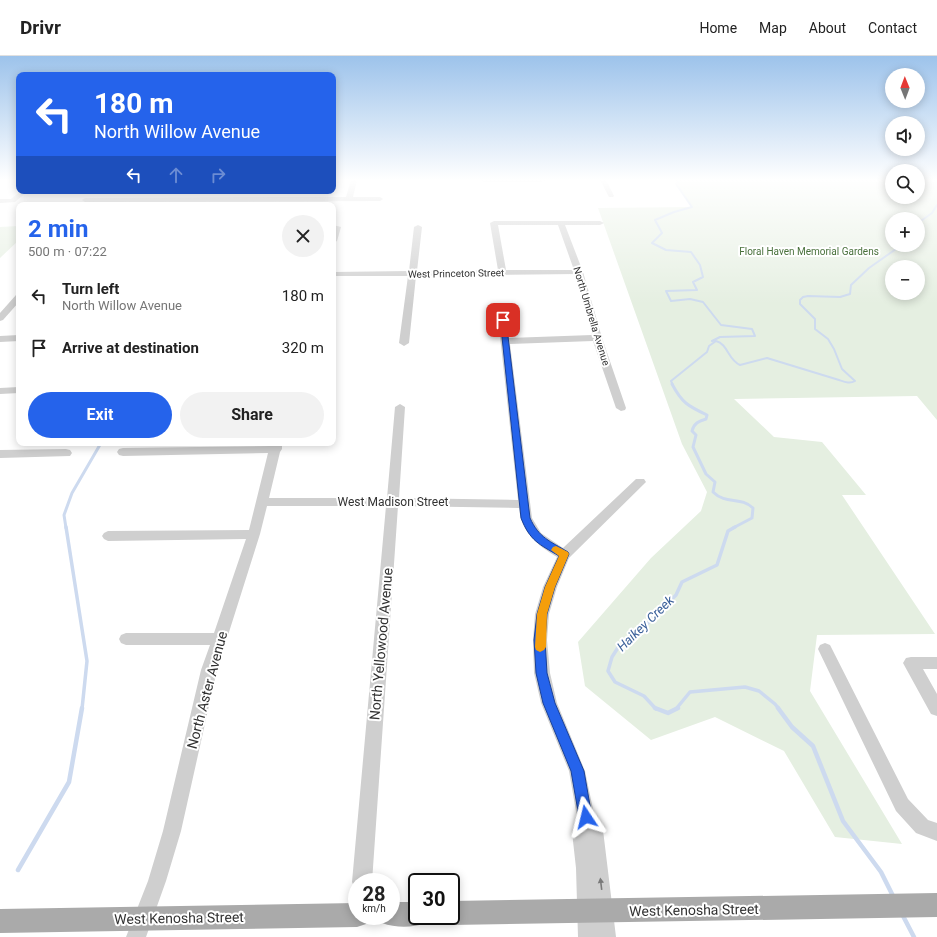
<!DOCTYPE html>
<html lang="en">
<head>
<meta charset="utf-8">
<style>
	:root { --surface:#fff; --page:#f2f2f2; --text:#222; --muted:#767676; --line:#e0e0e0; --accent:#2563eb }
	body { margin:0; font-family:Roboto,sans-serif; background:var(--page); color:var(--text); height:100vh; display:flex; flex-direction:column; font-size:15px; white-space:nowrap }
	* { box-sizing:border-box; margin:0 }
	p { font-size:13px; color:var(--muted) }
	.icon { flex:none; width:22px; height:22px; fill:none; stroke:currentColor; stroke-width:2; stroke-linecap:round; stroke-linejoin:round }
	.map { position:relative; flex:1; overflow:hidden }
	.panel { position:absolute; left:16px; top:146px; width:320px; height:244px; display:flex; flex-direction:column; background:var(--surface); border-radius:8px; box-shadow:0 2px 10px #0003 }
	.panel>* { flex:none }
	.banner { position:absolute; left:16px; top:16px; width:320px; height:122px; border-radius:8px; box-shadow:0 2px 10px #0003; background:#2563eb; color:#fff; overflow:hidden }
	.needle { width:26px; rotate:359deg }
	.tools { position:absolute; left:885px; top:12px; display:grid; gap:8px }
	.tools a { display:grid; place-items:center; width:40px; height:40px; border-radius:50%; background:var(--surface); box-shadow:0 2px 10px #0003; font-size:20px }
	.speed { position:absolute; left:348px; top:817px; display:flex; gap:8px; font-size:20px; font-weight:700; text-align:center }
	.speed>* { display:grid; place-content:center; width:52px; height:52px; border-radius:50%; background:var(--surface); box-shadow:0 2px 10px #0003; line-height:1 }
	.speed small { font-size:10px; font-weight:400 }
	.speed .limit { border:2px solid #111; border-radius:6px; background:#fff; color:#111 }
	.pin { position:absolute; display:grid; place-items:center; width:34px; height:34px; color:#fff; margin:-17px; border-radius:8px; box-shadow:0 2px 6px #0006 }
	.me { position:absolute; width:44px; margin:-22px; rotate:350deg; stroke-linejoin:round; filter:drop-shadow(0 0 3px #0008) }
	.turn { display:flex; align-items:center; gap:14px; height:84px; padding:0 12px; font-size:18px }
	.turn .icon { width:52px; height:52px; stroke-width:2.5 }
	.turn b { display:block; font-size:28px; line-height:34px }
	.lanes { display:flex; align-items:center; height:38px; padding:0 12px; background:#0003; justify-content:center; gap:20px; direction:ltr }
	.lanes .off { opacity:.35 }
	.round { display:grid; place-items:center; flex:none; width:42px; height:42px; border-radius:21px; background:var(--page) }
	.summary { display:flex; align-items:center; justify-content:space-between; height:68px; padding:0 12px }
	h1 { font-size:24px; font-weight:700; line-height:30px; color:var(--accent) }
	.action { display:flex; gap:8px; margin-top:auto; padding:8px 12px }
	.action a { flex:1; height:46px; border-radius:24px; background:var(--accent); color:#fff; font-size:16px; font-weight:700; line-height:46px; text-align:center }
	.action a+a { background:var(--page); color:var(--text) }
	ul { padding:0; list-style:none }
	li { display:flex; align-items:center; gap:12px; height:52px; padding:0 12px }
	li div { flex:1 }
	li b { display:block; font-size:15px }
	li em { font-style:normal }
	header { display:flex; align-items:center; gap:24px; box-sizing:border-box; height:56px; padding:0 20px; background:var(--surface); border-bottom:1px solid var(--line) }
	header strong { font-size:19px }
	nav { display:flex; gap:22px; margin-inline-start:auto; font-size:14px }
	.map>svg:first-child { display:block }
	.green { fill:#e5efe1; fill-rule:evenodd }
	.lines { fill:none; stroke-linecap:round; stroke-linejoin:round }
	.stream-far3 { stroke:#cddaef; stroke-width:2 }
	.stream-far2 { stroke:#cddaef; stroke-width:3 }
	.stream-far1 { stroke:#cddaef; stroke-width:3.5 }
	.stream { stroke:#cddaef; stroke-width:4.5 }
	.minor { fill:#cfcfcf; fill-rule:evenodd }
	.major { fill:#aaa; fill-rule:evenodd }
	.oneway { fill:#797979 }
	.route { fill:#2563eb; stroke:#184099 }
	.slow { fill:#f59e0b }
	.labels { text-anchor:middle; stroke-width:4; stroke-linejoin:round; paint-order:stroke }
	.far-park-label { font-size:10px; fill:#49713c; stroke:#fff }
	.far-street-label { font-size:10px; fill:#323232; stroke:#fff }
	.street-label { font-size:12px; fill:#323232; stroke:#fff }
	.water-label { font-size:13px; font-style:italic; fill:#3b609a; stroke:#fff }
	.near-street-label { font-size:14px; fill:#323232; stroke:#fff }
</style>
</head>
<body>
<header>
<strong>Drivr</strong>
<nav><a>Home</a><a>Map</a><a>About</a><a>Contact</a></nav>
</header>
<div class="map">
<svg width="937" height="881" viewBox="0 0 937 881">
	<rect width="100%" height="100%" fill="#fff"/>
	<path class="green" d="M674,124H892V141H918V124H937V364L917,340L734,343L774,381L822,386L866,439H842L935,578L817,579L810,635L902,788L835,781L784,695L715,661L651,684L585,630L578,586L651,502L701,455L707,436L682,388L598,152L691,151ZM892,163H918V189H892ZM892,211H918V237H892Z
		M19,170V184L0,202V171Z"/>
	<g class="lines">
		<path class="stream-far3" d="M680,124L676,128L692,151L674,156L655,164L662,177L652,187L666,194L691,196L700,209L703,221L693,226L697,234L666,235L671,245L690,243L703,246L721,269L752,273L755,280L720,281L712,285
			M918,167L932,157L937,149
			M673,329L671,325L707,296L709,290L716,285C728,288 728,304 740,309L767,302L839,324C845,326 850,328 855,325L842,313L834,293L828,283L815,273V263L800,248V244L803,241L808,240L840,241L850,238L851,229L869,212L896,193L898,189"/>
		<path class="stream-far2" d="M672,328C682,347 688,350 707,359L706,363C699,365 694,367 692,375L696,379L693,391L706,418L715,426L713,436C726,449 741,440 753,452L752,462L733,472
			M66,472L64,459L72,437L101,387"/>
		<path class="stream-far1" d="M66,471L87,605L82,653
			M656,653L644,640L615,626L608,615L612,601L619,590L635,580L676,539L682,526L717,509L728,475L735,471
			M676,653L690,636L745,631L759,635L775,648L779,653"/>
		<path class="stream" d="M655,652L668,657L678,652
			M778,652L792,671L813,690L843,765L881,816L893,840
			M18,814L69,726L82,652
			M902,858L914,881"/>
		<path class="minor" d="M351,124H357L353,141H380L383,143L380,145L85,146L82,144L85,142L346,141Z
			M481,124H545L542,126H484Z
			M600,124H606L614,140L613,141H609Z
			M21,135H28L15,146L0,147V143H11Z
			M494,165H600L604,167L600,169H565L583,216L602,282L626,352L625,354L621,355L616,352L593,285L510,288L532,462L541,477L563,492L636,423H644L646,426L569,502L557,531L549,558L547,584L550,617L557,647L585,715L594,758L603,774L616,881H578L576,812L572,776L577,761L569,715L541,647L534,617L533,584L535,558L543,531L557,501C537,489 521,476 519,452L398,450L372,826H357V833H355L352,826L386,450H267L260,478L217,614L181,775L166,825L146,881H126L148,825L163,775L201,614L210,589H126L121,587L119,583L121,579L126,577H214L246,483L108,485L104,483L102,480L104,477L108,475L249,474L268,397L123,400L119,399L117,396L119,393L123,392L270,390V387H282V393L280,396L269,442H387L395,351L400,348L405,351L399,442L518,444L497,253L501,250L505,253L509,282L592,279L576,218L416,220L409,287L404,290L399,287L408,220H333V216L409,215L414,171L418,169L422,171L417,215L498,214L490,167ZM498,169H558L574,214H506Z
			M333,169L341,171L337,185L333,187Z
			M19,238V246L3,264L0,265V257L16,239Z
			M19,279V285L0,286V280Z
			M19,331V337L0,338V332Z
			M66,393L70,394L72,397L70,400L0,402V394Z
			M825,587L830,589L908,743L928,764L937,767V785L916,777L896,755L818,593L820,589Z
			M911,601H937V613H923L937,638V660L931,658L903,607L906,602Z"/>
		<path class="major" d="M937,837V861L451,869L442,866L440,860H451V845Z
			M391,846H417V860H428L426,867C412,872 396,872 382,867L380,860H391Z
			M357,847V860H369L366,868L357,871L0,877V853Z"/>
	</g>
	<defs><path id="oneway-solid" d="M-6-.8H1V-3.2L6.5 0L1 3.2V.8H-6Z"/></defs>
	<use class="oneway" href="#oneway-solid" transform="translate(601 828) rotate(-97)"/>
	<linearGradient id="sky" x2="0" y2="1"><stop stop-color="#9dc3eb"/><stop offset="0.5" stop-color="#fff"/><stop offset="1" stop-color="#fff" stop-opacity="0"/></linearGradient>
	<rect width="937" height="248" fill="url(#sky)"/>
	<path class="route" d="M500,262L506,264L530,462C539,482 550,485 568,496L569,498L555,531L547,558L545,584L547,617L555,647L584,715L592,761L590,766L586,768L581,766L579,761L571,715L543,647L536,617L534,584L537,558L545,531L559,500C539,488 530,485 521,462Z"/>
	<path class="slow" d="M556,490L568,496L569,498L555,531L547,558L546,591L544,594L540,596L536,594L535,591L537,558L545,531L559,500L551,494L553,491Z"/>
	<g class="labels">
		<g class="far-park-label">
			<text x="809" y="199">Floral Haven Memorial Gardens</text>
		</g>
		<g class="far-street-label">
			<text transform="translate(456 217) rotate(-1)" y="4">West Princeton Street</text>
			<text transform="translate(592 260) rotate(73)" y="4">North Umbrella Avenue</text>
		</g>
		<g class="street-label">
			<text x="393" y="450">West Madison Street</text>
		</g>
		<g class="water-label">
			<text transform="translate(645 567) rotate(-44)" y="5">Haikey Creek</text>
		</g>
		<g class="near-street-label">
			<text transform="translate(381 588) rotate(-85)" y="5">North Yellowood Avenue</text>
			<text transform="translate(207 634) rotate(-75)" y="5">North Aster Avenue</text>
			<text transform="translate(694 854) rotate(-1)" y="5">West Kenosha Street</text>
			<text transform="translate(179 862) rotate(-1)" y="5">West Kenosha Street</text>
		</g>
	</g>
</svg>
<div class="tools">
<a><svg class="needle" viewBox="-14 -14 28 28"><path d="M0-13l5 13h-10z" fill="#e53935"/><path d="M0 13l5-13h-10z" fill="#767676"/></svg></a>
<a><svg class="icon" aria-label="sound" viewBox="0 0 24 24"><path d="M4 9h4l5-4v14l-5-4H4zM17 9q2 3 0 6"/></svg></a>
<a><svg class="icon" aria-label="search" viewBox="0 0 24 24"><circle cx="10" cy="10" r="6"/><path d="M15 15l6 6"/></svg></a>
<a>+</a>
<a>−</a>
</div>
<div class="speed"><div>28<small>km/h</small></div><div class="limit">30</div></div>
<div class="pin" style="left:503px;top:264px;background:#d93025"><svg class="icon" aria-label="arrive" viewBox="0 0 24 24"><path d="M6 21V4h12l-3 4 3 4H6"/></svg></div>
<svg class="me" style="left:586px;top:761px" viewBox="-20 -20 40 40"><path d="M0-17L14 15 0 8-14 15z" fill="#2563eb" stroke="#fff" stroke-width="4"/></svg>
<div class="banner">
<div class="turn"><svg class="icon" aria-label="left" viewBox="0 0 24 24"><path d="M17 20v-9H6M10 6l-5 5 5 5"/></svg><div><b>180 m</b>North Willow Avenue</div></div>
<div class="lanes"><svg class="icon" aria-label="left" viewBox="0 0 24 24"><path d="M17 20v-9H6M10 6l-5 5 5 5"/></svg><svg class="icon off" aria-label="ahead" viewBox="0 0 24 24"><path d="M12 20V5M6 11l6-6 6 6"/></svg><svg class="icon off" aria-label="right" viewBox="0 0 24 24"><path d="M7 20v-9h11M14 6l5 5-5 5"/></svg></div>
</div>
<section class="panel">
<div class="summary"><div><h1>2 min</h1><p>500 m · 07:22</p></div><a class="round"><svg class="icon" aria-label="close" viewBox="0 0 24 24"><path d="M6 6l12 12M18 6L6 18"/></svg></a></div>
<ul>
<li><svg class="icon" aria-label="left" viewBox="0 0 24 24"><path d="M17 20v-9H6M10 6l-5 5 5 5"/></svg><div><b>Turn left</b><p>North Willow Avenue</p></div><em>180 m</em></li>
<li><svg class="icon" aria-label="arrive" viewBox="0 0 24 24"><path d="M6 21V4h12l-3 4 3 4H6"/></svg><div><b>Arrive at destination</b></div><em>320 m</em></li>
</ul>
<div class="action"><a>Exit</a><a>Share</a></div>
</section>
</div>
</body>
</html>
